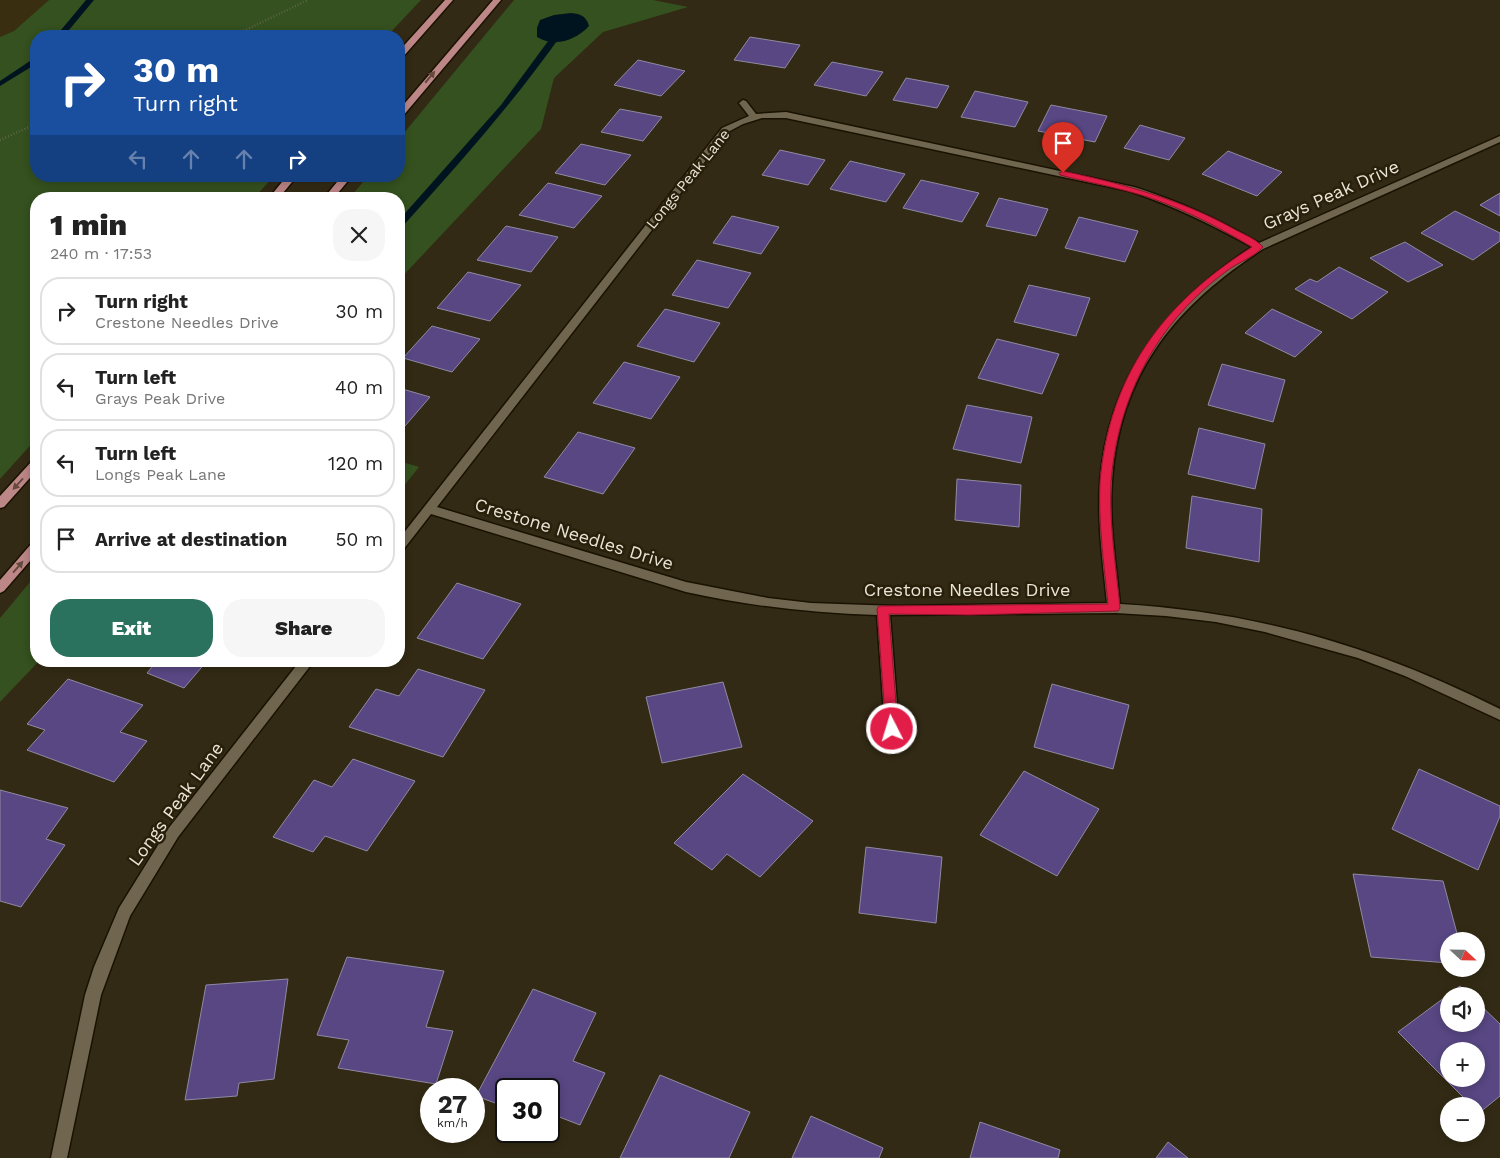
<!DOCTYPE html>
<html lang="en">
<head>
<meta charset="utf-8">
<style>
	:root { --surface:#fff; --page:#f6f6f6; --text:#222; --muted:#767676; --line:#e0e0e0; --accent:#2b725e }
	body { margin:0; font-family:"Work Sans",sans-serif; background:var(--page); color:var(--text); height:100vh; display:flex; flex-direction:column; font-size:19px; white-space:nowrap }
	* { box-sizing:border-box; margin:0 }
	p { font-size:16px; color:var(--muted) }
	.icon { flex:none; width:28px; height:28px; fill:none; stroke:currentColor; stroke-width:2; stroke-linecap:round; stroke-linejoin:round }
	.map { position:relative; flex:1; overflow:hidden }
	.drawer { position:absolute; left:30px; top:192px; width:375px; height:475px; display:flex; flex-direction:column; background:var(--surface); border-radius:20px; box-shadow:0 2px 8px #0003 }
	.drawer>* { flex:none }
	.banner { position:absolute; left:30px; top:30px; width:375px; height:152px; border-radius:20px; box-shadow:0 2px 8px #0003; background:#1a4fa0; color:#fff; overflow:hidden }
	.needle { width:32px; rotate:112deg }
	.fabs { position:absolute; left:1440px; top:932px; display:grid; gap:10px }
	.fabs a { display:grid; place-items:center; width:45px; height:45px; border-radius:50%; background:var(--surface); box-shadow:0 2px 8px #0003; font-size:25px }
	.speed { position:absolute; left:420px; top:1078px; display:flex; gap:10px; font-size:25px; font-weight:700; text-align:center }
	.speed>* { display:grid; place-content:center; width:65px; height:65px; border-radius:50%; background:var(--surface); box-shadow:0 2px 8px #0003; line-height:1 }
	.speed small { font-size:12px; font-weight:400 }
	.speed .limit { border:2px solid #111; border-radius:8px; background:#fff; color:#111 }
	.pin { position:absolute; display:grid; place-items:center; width:42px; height:42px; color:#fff; margin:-51px -21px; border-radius:50% 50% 50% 0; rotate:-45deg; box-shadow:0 0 5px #0007 }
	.pin .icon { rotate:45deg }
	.me { position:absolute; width:55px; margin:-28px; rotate:355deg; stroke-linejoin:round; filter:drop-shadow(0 0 4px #0008) }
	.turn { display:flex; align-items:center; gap:18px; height:105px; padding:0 20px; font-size:22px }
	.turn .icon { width:65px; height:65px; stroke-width:2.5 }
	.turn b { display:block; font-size:35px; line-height:42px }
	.lanes { display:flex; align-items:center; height:48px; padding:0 20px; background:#0003; justify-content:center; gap:25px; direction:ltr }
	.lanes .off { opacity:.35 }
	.round { display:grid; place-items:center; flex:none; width:52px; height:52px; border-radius:20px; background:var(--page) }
	.head { display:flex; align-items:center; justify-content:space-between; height:85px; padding:0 20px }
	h1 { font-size:30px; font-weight:800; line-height:38px }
	.cta { display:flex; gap:10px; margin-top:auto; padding:10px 20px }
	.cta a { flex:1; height:58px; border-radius:20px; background:var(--accent); color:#fff; font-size:20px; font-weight:800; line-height:58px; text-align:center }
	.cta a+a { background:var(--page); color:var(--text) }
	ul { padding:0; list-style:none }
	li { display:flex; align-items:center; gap:15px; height:68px; margin:0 10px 8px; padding:0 10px; border:2px solid var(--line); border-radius:20px }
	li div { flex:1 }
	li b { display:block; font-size:19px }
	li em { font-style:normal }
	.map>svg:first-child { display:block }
	.built { fill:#3a2e11 }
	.green { fill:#35511f }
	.water { fill:#001420 }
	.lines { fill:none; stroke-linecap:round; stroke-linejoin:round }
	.stream { fill:#001420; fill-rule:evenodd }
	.building { fill:#584783; stroke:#8f8aa3; fill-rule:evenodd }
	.street-casing { stroke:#1a1201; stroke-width:3 }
	.primary-casing { stroke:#1a1201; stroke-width:3 }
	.path-far1 { stroke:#7e7764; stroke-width:2.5; stroke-dasharray:0.5 2.5; stroke-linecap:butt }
	.path { stroke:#7e7764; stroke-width:3; stroke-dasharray:1 4; stroke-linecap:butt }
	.street { fill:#70664f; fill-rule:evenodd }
	.primary { fill:#bd8687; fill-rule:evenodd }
	.oneway { fill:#64493c }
	.route { fill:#e11d48; stroke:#92132f }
	.labels { text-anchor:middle; stroke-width:5; stroke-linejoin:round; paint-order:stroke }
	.far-street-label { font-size:15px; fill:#eae4d7; stroke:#28200a }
	.street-label { font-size:18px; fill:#eae4d7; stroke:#28200a }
</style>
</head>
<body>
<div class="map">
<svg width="1500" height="1158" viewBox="0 0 1500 1158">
	<rect width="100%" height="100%" fill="#322a14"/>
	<path class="built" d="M0,0H49L14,31L0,37Z"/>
	<path class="green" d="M49,0H421L387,36H36V176H274L253,199H36V439L0,479V37L14,31Z
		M514,0H653L688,7L603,32L554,78L541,129L399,280V199H349L368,176H399V139Z
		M399,461L419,467L399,492Z
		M36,575V661H39L0,702V618Z"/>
	<path class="water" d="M571,13C581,14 586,16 589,26C576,40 555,48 537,37V28L540,20L554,15Z"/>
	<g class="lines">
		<path class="stream" d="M86,0H94L64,36H56Z
			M557,29L564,31C515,101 459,164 402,227L399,228V220L501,105Z
			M33,59H36V64L0,86V81Z"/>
	</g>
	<path class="building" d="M750,37L800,45L785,68L734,60Z
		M638,60L685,71L661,96L614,85Z
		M832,62L883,72L866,96L814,85Z
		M906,78L949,86L937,108L893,100Z
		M975,91L1028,102L1015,127L961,117Z
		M1051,105L1107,116L1095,142L1038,131Z
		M620,109L662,117L643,141L601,132Z
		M1140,125L1185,138L1169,160L1124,148Z
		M581,144L631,155L605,185L555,173Z
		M780,150L825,160L808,185L762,175Z
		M1228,151L1282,172L1257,196L1202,174Z
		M850,161L905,174L886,202L830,189Z
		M921,180L979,193L962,222L903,208Z
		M548,183L602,196L574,228L519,215Z
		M1500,193V216L1480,205Z
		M999,198L1048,209L1036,236L986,226Z
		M1455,211L1500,233V241L1473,260L1421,233Z
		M732,216L779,227L761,254L713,243Z
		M1079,217L1138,231L1125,262L1065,248Z
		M506,226L558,237L531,272L477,260Z
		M1405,242L1443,265L1408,282L1370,258Z
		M697,260L751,273L728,308L672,295Z
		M1339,267L1388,292L1352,319L1295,289L1310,279L1317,282Z
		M468,272L521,285L490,321L437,308Z
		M1029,285L1090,298L1076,336L1014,322Z
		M665,309L720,323L694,362L637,346Z
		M1272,309L1322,332L1295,357L1245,333Z
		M432,326L480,339L452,372L403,358Z
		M997,339L1059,354L1042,394L978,378Z
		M624,362L680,377L651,419L593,403Z
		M1222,364L1285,380L1273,422L1208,405Z
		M399,388L430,397L399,433Z
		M967,405L1032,417L1021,463L953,449Z
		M1199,428L1265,444L1255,489L1188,474Z
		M578,432L635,448L603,494L544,477Z
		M957,479L1021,485L1019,527L955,520Z
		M1192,496L1262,509L1259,562L1186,548Z
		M457,583L521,604L483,659L417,638Z
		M157,661H207L184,688L147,673Z
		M418,669L485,690L443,757L349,727L376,689L399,696Z
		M68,679L143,705L120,732L147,741L114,782L27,750L45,730L27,724Z
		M723,682L742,747L662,763L646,697Z
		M1052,684L1129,705L1113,769L1034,747Z
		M353,759L415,781L367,851L325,836L313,852L273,837L314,780L332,787Z
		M1419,769L1500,806V816L1478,870L1392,829Z
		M1024,771L1099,809L1057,876L980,835Z
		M743,774L813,821L760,877L727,854L712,870L674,843Z
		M0,790L68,808L46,839L65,845L21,907L0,901Z
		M866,847L942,857L936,923L859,913Z
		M1353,874L1443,881L1459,941H1449V963L1371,957Z
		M347,957L444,971L426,1027L453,1031L436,1084L338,1068L349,1040L317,1035Z
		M288,979L274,1079L239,1083L237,1096L185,1100L206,985Z
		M1460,986L1471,996H1449V1024H1476V1001L1500,1024V1096L1479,1113L1476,1106H1472L1398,1032ZM1449,1051H1476V1079H1449Z
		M533,989L596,1013L573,1061L605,1073L580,1125L549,1113V1089H506V1107L476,1096Z
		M660,1075L750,1112L729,1158H620Z
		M811,1116L883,1148L879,1158H792Z
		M980,1122L1060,1150L1058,1158H970Z
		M1168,1142L1188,1158H1156Z"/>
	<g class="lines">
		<defs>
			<path id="street" d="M743,100L746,101L756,114L786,112L1134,187C1181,202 1217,219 1259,243L1500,136V142L1263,249C1175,306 1119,374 1112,482C1109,522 1116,563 1120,604C1259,612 1376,647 1500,709V720L1405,676L1358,658L1265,632L1216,622L1166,616L1116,613L890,615L899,729L897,733L892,734L887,733L885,729L877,615C812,613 749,606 686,592L431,514L403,550L399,551V539L722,128L749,116L739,103ZM762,118H786L1129,191C1174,206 1211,224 1252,247C1166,303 1108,377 1100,482C1097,522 1103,563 1107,603L896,606L811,603L768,598L686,582L437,507L728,132L743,124Z
				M300,661H314L178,837L130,916L101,995L67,1158H51L85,995L94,967L119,908L168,829Z"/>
			<path id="primary" d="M445,0H453L402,58H399V51Z
				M493,0H501L402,117L399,118V110Z
				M287,176H297L278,199H268Z
				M342,176H352L333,199H323Z
				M36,460V471L4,507L0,508V496L32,461Z
				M36,542V554L4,591L0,593V580L32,543Z"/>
		</defs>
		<use href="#street" class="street-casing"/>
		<use href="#primary" class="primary-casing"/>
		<path class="path-far1" d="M233,36L308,0
			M0,140L36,124"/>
		<path class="path" d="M399,484L408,487"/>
		<use href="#street" class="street"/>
		<use href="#primary" class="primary"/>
	</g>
	<defs><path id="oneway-solid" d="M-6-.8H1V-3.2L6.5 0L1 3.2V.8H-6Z" transform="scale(1.25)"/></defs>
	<g class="oneway">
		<use href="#oneway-solid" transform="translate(430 77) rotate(-50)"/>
		<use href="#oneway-solid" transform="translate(18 484) rotate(132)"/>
		<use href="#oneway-solid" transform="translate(18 567) rotate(-49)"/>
	</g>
	<path class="route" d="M1063,171C1123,184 1180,199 1234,229C1243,234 1256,239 1263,247C1254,257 1239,262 1228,270C1217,278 1206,287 1196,297C1145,346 1116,412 1111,483C1109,522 1116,568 1120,608L1118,611L970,615L889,614L898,729L897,733H888L886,729L877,609L879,606L1108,604C1104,566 1098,520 1100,482C1109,375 1163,303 1252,247C1213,224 1171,202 1127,191C1105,185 1082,181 1060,175L1059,173Z"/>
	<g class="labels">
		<g class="far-street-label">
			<text transform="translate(688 179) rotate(-51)" y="5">Longs Peak Lane</text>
		</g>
		<g class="street-label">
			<text transform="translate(1331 195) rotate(-24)" y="6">Grays Peak Drive</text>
			<text transform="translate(574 534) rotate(17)" y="6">Crestone Needles Drive</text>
			<text x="967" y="596">Crestone Needles Drive</text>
			<text transform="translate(176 804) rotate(-54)" y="6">Longs Peak Lane</text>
		</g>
	</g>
</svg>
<div class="fabs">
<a><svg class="needle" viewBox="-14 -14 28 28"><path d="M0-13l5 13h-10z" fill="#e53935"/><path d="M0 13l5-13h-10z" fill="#767676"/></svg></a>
<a><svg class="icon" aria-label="sound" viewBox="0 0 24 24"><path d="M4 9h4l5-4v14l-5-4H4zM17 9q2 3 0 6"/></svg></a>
<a>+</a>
<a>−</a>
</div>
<div class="speed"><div>27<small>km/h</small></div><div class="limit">30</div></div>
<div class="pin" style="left:1063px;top:173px;background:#d93025"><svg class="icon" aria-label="arrive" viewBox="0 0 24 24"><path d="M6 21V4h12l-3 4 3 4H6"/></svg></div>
<svg class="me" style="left:892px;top:729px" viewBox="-20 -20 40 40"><circle r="17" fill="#e11d48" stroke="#fff" stroke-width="3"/><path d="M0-11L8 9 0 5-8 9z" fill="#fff"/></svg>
<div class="banner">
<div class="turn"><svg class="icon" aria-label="right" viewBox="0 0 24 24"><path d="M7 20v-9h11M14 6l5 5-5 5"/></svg><div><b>30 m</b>Turn right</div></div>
<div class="lanes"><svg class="icon off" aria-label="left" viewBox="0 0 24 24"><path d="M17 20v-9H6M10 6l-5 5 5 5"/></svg><svg class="icon off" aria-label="ahead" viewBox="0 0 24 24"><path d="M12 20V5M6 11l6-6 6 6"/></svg><svg class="icon off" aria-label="ahead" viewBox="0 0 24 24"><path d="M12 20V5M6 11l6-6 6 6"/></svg><svg class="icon" aria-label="right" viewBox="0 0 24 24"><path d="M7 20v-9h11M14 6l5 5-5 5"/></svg></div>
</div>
<section class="drawer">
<div class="head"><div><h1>1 min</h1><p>240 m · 17:53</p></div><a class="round"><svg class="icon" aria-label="close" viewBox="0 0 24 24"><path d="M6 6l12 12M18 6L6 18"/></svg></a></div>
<ul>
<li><svg class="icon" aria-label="right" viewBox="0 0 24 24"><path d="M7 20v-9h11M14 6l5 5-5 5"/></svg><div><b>Turn right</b><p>Crestone Needles Drive</p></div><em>30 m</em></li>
<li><svg class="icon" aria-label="left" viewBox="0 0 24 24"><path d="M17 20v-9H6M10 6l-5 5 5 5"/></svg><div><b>Turn left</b><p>Grays Peak Drive</p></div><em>40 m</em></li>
<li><svg class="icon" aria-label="left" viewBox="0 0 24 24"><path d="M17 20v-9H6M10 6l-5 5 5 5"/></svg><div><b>Turn left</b><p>Longs Peak Lane</p></div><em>120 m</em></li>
<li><svg class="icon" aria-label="arrive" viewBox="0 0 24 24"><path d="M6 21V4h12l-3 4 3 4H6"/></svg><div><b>Arrive at destination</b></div><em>50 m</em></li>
</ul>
<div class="cta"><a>Exit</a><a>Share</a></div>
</section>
</div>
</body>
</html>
